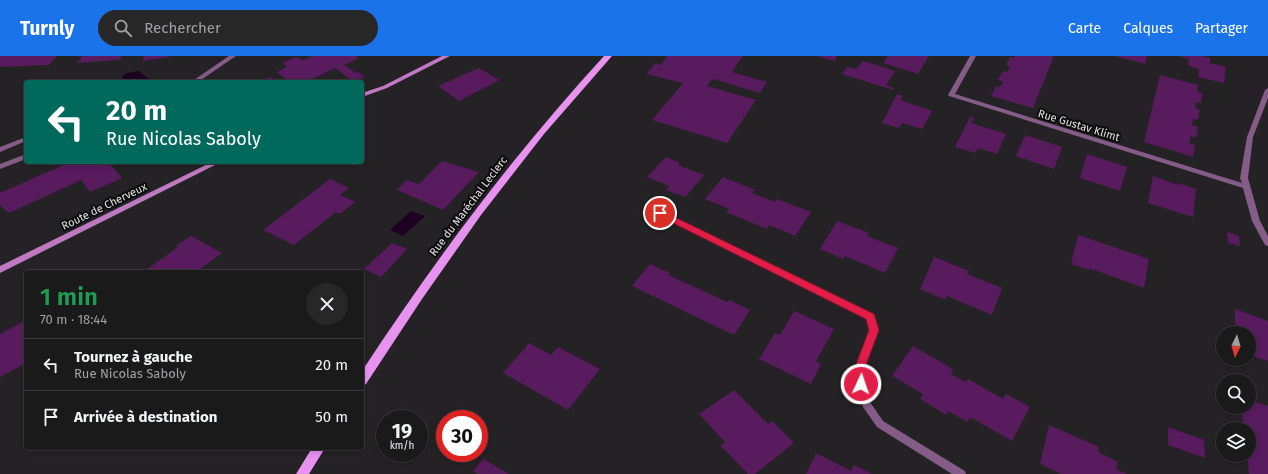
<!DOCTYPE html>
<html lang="fr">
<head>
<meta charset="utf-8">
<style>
	:root { --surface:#1b1a1b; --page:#282728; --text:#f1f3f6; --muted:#a0a1a3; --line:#39383a; --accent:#1a73e8 }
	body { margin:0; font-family:"Fira Sans",sans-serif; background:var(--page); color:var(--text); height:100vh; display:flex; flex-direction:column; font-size:15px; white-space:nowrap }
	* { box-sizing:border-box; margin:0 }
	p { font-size:13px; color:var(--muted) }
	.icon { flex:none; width:22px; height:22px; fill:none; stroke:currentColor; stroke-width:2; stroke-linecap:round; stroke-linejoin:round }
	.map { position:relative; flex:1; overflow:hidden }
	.details { position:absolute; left:24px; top:214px; width:340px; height:180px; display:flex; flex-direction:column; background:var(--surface); border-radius:4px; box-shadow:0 2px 6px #0003,0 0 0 1px var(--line) }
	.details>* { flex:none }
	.top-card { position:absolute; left:24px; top:24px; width:340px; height:84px; border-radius:4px; box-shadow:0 2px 6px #0003,0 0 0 1px var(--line); background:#00695c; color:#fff; overflow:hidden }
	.needle { width:26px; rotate:185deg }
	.buttons { position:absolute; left:1216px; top:270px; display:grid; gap:8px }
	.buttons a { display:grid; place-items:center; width:40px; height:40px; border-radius:50%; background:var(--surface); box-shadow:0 2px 6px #0003,0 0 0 1px var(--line); font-size:20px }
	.speed { position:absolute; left:376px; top:354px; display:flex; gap:8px; font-size:20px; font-weight:700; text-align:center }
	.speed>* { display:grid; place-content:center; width:52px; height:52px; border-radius:50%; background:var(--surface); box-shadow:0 2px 6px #0003,0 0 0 1px var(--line); line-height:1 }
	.speed small { font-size:10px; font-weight:400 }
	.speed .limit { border:6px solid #d22; background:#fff; color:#111 }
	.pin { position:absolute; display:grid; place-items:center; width:34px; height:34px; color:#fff; margin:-17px; border:2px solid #fff; border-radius:50%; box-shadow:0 1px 4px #0007 }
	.me { position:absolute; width:44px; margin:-22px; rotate:3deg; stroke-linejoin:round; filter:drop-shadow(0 0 3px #0008) }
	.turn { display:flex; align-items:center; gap:14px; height:84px; padding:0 16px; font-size:18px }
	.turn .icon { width:52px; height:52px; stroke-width:2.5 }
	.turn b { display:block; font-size:28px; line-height:34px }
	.round { display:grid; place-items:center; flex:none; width:42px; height:42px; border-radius:21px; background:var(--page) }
	.head { display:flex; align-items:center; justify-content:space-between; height:68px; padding:0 16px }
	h1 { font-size:24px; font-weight:600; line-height:30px; color:#1e9e55 }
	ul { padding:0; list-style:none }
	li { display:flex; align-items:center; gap:12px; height:52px; padding:0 16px; border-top:1px solid var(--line) }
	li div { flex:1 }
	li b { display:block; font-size:15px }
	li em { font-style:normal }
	header { display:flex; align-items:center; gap:24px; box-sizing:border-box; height:56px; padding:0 20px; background:var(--accent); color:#fff }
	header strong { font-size:19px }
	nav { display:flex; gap:22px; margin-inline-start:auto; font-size:14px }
	.search { width:280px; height:36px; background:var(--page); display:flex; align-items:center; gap:10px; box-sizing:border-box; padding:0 14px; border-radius:22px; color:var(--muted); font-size:15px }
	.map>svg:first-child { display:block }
	.water { fill:#1d0120 }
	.building { fill:#581b5d }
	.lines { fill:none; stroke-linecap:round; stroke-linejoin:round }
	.street { fill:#855c88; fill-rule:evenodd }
	.secondary { fill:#bd7ac2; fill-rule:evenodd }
	.primary { fill:#e892ef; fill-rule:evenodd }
	.route { fill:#e11d48; stroke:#92132f }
	.labels { text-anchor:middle; stroke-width:4; stroke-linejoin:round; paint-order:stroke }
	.street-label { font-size:11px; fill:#e3e2e3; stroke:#0d0c0d }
</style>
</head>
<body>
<header>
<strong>Turnly</strong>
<div class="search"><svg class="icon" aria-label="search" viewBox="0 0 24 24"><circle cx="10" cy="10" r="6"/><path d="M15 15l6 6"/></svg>Rechercher</div>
<nav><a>Carte</a><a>Calques</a><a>Partager</a></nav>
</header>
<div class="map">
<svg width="1268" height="418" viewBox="0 0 1268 418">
	<rect width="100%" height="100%" fill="#242224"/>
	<path class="water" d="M139,15L152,26H127L122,21L127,17Z
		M411,155L425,160L403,180L390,174Z"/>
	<path class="building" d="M0,0H57L49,9L0,11Z
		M82,0H122L119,4L77,7Z
		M144,0H169V1L143,5Z
		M312,0H356L359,2L344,9L356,17L358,16L365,21L354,26L335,12L306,26H290L277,16L287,11L282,7L295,1L303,4Z
		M667,0H743L732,16L767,26L760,37L713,23L707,30L756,44L727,87L652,64L685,25L682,27L647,18L655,7L661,9Z
		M816,0H837L835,5Z
		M888,0H929L918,18L883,7Z
		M1015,0H1054L1033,52L991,40L996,30L1000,31L1003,26L998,24L1003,15L1007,16L1010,10L1006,9L1010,1L1015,2Z
		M1115,0H1147L1145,8Z
		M1179,0H1202L1210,2V7L1226,11L1224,27L1198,21L1199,13L1188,9L1189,3Z
		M863,5L895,15L886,29L894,32L893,34L842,18L847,11L856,13Z
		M479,12L499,24L459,45L438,30Z
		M1160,19L1198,29L1197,36L1202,37L1201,47L1196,46L1195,52L1200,54L1198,64L1193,63L1192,69L1198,71L1196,82L1191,80L1189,87L1195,89L1193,101L1144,86Z
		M270,21L277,26H258Z
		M897,38L903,40L900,44L932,55L922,73L902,67L899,72L882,67Z
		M970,61L974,62L971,67L1006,78L997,98L978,92L975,97L955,91Z
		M1025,79L1062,91L1054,113L1016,100Z
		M1087,98L1127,111L1120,135L1080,122Z
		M666,101L680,107L678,109L704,119L685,141L666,134L669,130L647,121Z
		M442,105L479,116L443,154L397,134L406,124L419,128Z
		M70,106H108L122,122L90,136L81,124L9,157L0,150V137Z
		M1153,120L1178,129L1179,127L1196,133L1193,161L1148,147Z
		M723,121L755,134L752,137L775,146L777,143L811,156L795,180L769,169L767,173L726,156L729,153L705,143Z
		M330,123L349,132L340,139L355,146L340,158L336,156L294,189L263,174Z
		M837,165L869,177L867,180L898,192L885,217L845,200L843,203L820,193Z
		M1227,176L1239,180L1240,190L1228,187Z
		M1078,179L1149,203L1144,232L1089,212V214L1071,208Z
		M191,180L222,197L196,216H143L178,191L176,190Z
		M392,187L407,193L381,221L364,213Z
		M934,201L969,215L967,218L1002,232L992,259L947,240L945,244L920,233Z
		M650,208L670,217L668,219L727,246L729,244L750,254L734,279L632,230Z
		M1235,253L1268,265V305L1249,299V277H1235Z
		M794,255L834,273L816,305L821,308L811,328L759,303L775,277L780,279Z
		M26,264V307L0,321V278Z
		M529,287L551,299L558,291L600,313L568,354L503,317Z
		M913,290L953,313L951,318L965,326L968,323L1003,343L1006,338L1030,351L1012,385L970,361L967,366L948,355L946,359L920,343L923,338L892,320Z
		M734,334L768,368L772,365L794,387L755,418H748L721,390L725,386L699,358Z
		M1249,344L1268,350V418H1249L1247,399H1249V373H1244L1241,351H1249Z
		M1049,369L1099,391L1098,396L1118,406L1116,413L1127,418H1061L1040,408Z
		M1168,371L1204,384L1205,402L1168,389Z
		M816,397L851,415L854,409L872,418H806Z
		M483,403L509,418H478L473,415Z"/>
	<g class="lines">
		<path class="street" d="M229,0H236L198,26H191Z
			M970,0H976L955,38L1242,127L1240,122L1247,81L1265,34L1268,32V42L1253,81L1248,122L1260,165L1268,180V190L1265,189L1252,165L1243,132L949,40L948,39Z
			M26,81V85L0,96V91Z
			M26,98V103L0,113V108Z
			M660,154L873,258L878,274L867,306L866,329L870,346L883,365L965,415L966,418H952L877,371L863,351L856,329L857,306L870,274L866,262L657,159L656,157Z"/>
		<path class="secondary" d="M442,0H450L387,32L362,41V37L383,30Z
			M212,106H221L0,217V210Z"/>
		<path class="primary" d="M604,0H612L544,78L481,159L422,243L366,328L362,330V315C435,204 514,98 604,0Z
			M312,392H325L309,418H296Z"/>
	</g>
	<path class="route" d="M660,154L874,258L879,274L867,306L866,328L864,332L861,333L857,332L855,328L857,306L869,274L866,263L657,159L656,157L657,155Z"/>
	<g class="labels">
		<g class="street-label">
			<text transform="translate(1079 69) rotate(17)" y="4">Rue Gustav Klimt</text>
			<text transform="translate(104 150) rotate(-26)" y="4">Route de Cherveux</text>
			<text transform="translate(468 150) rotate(-53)" y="4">Rue du Maréchal Leclerc</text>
		</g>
	</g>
</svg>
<div class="buttons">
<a><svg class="needle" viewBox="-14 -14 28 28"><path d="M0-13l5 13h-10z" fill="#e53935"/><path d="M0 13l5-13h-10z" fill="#a0a1a3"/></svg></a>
<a><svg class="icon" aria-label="search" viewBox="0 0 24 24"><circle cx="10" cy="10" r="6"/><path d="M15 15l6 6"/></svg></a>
<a><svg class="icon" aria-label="layers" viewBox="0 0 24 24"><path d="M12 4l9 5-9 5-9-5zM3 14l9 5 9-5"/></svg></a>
</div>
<div class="speed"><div>19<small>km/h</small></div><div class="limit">30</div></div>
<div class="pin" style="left:660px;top:157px;background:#d93025"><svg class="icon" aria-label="arrive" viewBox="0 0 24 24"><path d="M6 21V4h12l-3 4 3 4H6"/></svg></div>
<svg class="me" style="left:861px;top:328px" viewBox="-20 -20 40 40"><circle r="17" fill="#e11d48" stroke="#fff" stroke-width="3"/><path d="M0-11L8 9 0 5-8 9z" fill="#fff"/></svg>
<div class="top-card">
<div class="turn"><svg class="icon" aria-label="left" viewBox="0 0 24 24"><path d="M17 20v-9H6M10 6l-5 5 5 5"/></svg><div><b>20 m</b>Rue Nicolas Saboly</div></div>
</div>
<section class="details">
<div class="head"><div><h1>1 min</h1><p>70 m · 18:44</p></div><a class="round"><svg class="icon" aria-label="close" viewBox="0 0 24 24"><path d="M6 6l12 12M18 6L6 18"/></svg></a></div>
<ul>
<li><svg class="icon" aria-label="left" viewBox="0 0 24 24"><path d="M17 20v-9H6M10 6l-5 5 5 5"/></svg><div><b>Tournez à gauche</b><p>Rue Nicolas Saboly</p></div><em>20 m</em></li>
<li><svg class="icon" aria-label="arrive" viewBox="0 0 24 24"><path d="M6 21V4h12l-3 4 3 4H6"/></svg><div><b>Arrivée à destination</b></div><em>50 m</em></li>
</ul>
</section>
</div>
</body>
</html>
